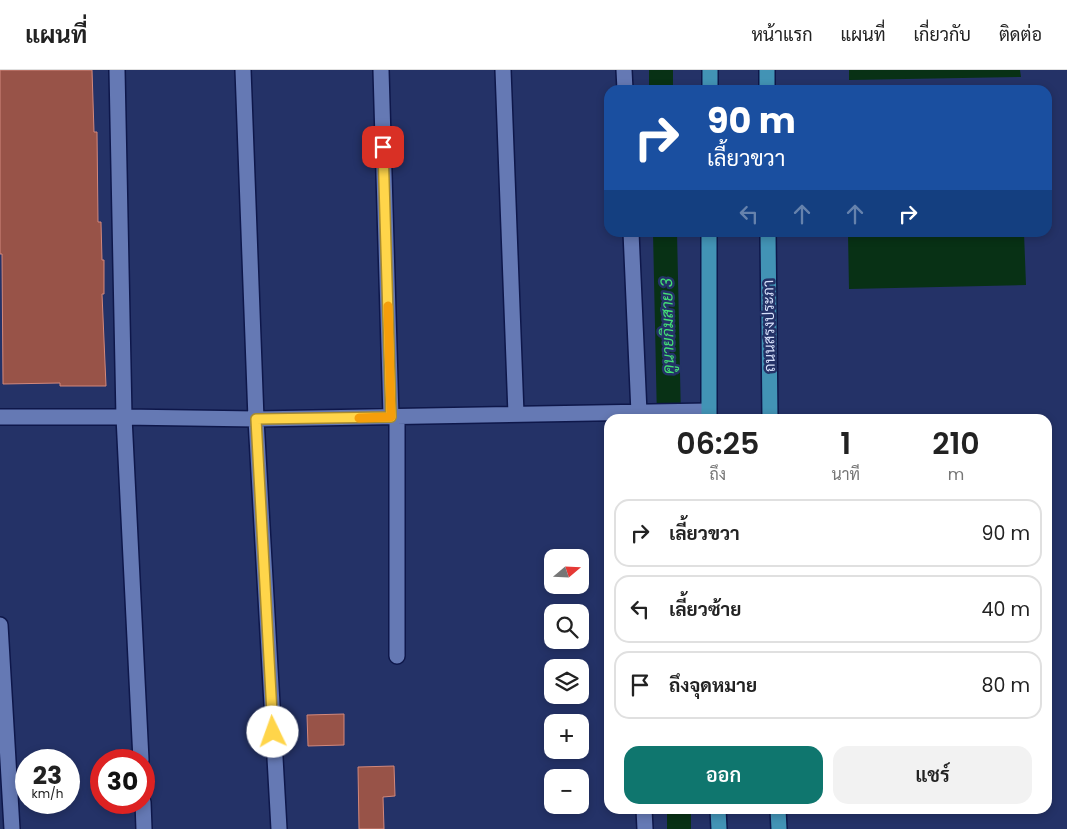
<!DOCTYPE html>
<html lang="th">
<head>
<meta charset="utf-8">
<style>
	:root { --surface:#fff; --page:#f2f2f2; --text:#222; --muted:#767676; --line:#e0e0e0; --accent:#0f766e }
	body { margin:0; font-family:Poppins,Sarabun,sans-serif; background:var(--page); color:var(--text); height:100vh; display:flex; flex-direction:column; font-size:19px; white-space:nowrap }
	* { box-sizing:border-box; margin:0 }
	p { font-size:16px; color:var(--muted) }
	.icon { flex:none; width:28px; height:28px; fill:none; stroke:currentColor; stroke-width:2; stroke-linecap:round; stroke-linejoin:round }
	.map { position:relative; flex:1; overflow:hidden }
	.drawer { position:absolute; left:604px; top:344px; width:448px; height:400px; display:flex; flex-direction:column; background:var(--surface); border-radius:15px; box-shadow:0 2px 8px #0003 }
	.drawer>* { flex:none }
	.hud { position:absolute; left:604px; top:15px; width:448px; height:152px; border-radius:15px; box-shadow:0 2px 8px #0003; background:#1a4fa0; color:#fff; overflow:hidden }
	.needle { width:32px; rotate:71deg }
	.tools { position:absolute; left:544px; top:479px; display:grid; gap:10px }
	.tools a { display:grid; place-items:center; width:45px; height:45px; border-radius:10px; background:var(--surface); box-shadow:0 2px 8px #0003; font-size:25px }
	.speed { position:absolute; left:15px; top:679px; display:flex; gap:10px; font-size:25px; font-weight:700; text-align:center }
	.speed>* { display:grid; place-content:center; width:65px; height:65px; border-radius:50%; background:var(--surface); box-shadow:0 2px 8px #0003; line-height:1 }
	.speed small { font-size:12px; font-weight:400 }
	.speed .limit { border:8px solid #d22; background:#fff; color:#111 }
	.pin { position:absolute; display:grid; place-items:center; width:42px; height:42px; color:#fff; margin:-21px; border-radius:10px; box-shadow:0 2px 8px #0006 }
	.me { position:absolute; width:55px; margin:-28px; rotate:357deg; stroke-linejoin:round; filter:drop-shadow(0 0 4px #0008) }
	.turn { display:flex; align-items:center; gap:18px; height:105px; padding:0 20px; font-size:22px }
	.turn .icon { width:65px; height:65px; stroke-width:2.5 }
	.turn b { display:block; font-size:35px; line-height:42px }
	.lanes { display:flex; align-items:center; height:48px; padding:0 20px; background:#0003; justify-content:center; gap:25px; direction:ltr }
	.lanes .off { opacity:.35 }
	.eta { display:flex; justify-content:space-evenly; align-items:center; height:85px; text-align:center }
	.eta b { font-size:30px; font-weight:600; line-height:35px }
	.button { display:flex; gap:10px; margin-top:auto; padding:10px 20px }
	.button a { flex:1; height:58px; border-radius:15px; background:var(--accent); color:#fff; font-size:20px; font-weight:600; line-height:58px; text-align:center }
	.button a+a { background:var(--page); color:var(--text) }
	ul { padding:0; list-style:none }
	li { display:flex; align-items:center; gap:15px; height:68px; margin:0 10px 8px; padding:0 10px; border:2px solid var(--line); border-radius:15px }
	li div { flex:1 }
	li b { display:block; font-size:19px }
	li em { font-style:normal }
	header { display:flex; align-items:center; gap:30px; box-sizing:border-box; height:70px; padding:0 25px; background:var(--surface); border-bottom:1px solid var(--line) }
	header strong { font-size:24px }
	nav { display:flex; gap:28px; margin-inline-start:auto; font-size:18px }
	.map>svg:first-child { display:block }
	.water { fill:#083115 }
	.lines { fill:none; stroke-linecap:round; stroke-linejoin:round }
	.canal { stroke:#083115; stroke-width:24 }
	.building { fill:#985348; stroke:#d2887c }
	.minor-casing { stroke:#0e174a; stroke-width:18 }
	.major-casing { stroke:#0e174a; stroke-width:18 }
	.minor { stroke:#6579b4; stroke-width:15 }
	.major { stroke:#4293b5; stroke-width:15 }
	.route-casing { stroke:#a68a30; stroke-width:12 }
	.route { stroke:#ffd54a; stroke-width:9 }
	.slow { stroke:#f59e0b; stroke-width:9 }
	.labels { text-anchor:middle; stroke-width:5; stroke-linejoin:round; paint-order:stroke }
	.street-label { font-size:15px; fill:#d6dffa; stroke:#243267 }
	.water-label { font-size:16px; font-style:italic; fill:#44e175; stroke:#243267 }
</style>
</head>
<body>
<header>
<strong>แผนที่</strong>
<nav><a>หน้าแรก</a><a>แผนที่</a><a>เกี่ยวกับ</a><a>ติดต่อ</a></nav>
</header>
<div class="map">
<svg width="1067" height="759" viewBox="0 0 1067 759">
	<rect width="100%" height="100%" fill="#243267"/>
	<path class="water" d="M849,0H1020L1021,7L849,10Z
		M848,163H1024L1026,215L849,219Z"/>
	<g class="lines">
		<path class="canal" d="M661,0V20
			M665,162L669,349
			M679,739V759"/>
	</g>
	<path class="building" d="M0,0H92L94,62H97L98,152H101L102,190H104V224H102L106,316H60V313L3,314L2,184H0Z
		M344,644V675L308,676L307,645Z
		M394,696L395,726L383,727L384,759H359L358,697Z"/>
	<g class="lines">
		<defs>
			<path id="minor" d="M117,0L124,347L141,690
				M243,0L256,349L279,759
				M381,0L391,347
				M503,0L516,344
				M624,0L625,20
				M631,162L639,343
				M0,347H124L256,349L708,341
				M0,555L12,759
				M397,586V347
				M143,732L144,759
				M644,739L645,759"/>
			<path id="major" d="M767,0V20
				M710,20V0
				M768,162L770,349
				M709,349V162
				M718,739L719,759
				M778,739L779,759"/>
		</defs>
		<use href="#minor" class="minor-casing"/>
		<use href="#major" class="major-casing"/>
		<use href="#minor" class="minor"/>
		<use href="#major" class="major"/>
	</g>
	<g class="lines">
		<defs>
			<path id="route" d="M273,662L256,349L391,347L383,77"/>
		</defs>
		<use href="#route" class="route-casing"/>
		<use href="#route" class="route"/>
		<path class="slow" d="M359,348L391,347L388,236"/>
	</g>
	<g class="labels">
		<g class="street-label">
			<text transform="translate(769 256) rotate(-91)" y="5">ถนนสรงประภา</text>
		</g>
		<g class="water-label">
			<text transform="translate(667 256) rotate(-91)" y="6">คูนายกิมสาย 3</text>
		</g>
	</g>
</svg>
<div class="tools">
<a><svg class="needle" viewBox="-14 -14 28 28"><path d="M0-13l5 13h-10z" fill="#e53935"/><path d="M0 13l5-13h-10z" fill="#767676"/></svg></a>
<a><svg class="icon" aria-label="search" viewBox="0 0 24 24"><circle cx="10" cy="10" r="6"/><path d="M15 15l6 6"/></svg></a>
<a><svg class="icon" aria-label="layers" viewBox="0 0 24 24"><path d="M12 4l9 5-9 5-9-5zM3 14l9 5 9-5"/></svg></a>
<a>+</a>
<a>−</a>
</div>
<div class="speed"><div>23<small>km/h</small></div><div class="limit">30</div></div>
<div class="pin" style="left:383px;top:77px;background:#d93025"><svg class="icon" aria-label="arrive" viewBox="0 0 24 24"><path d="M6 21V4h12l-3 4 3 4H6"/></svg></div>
<svg class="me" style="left:273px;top:662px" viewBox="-20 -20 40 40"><circle r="19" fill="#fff"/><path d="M0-13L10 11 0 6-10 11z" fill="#ffd54a"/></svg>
<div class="hud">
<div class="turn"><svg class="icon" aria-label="right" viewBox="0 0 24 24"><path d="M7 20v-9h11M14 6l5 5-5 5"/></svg><div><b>90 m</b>เลี้ยวขวา</div></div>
<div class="lanes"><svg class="icon off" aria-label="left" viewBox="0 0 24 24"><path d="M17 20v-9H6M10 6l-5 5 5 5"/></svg><svg class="icon off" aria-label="ahead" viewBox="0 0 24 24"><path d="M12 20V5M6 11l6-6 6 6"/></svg><svg class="icon off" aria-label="ahead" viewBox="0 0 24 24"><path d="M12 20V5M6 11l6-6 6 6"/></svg><svg class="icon" aria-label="right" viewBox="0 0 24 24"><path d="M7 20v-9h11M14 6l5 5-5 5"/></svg></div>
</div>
<section class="drawer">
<div class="eta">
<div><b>06:25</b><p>ถึง</p></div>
<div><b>1</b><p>นาที</p></div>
<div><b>210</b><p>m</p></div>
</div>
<ul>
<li><svg class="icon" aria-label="right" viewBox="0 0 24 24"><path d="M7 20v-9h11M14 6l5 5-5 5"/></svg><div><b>เลี้ยวขวา</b></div><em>90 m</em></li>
<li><svg class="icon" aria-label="left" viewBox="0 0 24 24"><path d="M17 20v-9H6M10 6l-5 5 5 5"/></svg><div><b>เลี้ยวซ้าย</b></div><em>40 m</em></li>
<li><svg class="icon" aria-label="arrive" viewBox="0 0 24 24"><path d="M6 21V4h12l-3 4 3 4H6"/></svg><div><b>ถึงจุดหมาย</b></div><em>80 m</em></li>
</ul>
<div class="button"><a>ออก</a><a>แชร์</a></div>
</section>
</div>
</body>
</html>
